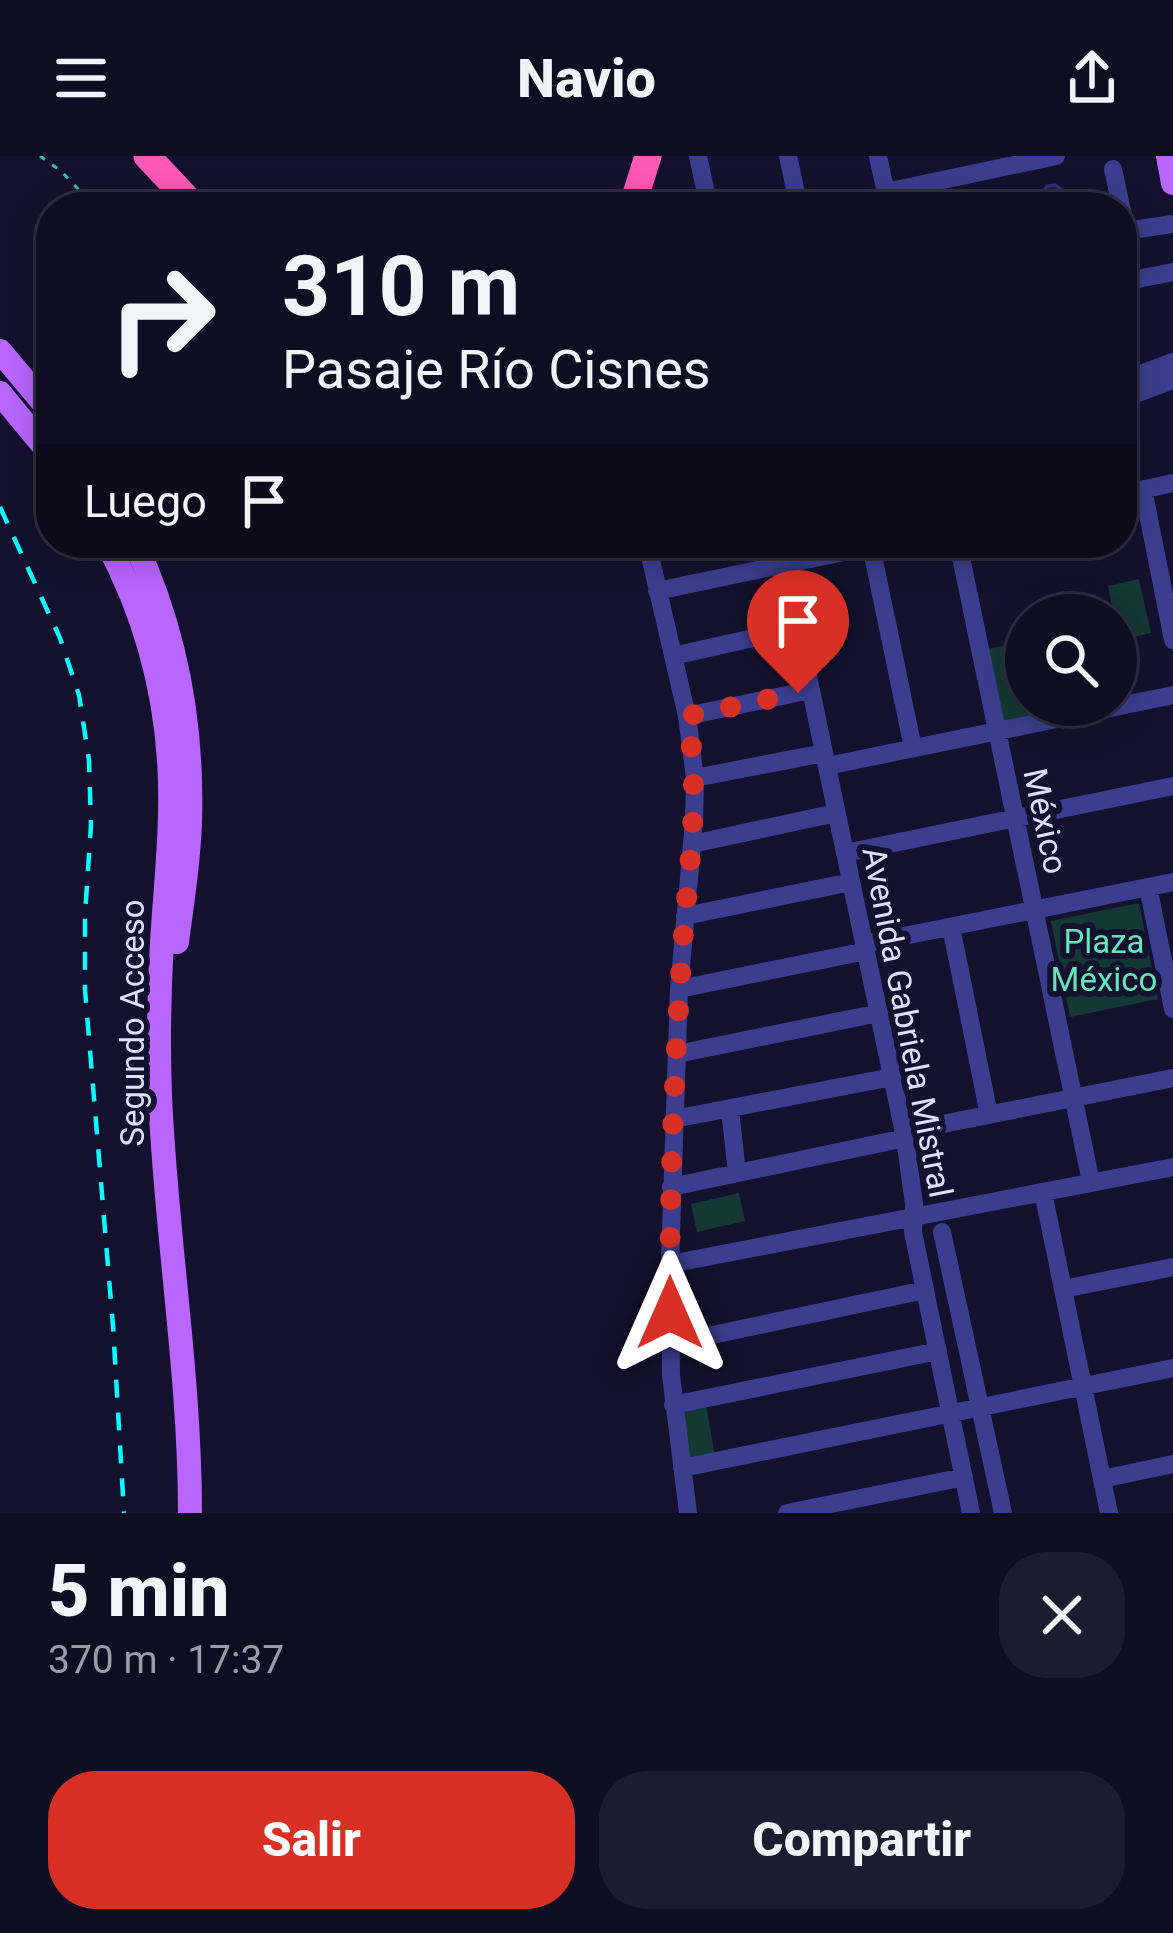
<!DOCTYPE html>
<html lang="es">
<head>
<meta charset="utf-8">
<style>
	:root { --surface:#0f0d22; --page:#1d1b2f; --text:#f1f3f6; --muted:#9b9ca5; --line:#2f2d40; --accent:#d93025 }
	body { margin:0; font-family:Roboto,sans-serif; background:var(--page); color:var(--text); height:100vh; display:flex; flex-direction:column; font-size:45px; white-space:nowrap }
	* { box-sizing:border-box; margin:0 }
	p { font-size:39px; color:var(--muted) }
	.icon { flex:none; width:66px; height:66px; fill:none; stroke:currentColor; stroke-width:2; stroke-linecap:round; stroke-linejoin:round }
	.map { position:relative; height:1357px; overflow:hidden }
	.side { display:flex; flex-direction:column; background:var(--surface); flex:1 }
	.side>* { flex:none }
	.guide { position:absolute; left:36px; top:36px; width:1101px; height:366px; border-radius:48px; box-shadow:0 6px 30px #0003,0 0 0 3px var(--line); background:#0f0d22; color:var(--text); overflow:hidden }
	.fabs { position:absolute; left:1005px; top:438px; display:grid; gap:24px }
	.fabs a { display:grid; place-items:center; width:132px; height:132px; border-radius:50%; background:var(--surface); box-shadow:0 6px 30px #0003,0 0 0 3px var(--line); font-size:60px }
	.pin { position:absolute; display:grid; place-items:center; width:102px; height:102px; color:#fff; margin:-123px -51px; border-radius:50% 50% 50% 0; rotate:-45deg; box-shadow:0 0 12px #0007 }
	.pin .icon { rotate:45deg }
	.me { position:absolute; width:132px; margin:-66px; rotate:0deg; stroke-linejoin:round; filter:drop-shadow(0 0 9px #0008) }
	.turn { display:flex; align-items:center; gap:42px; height:252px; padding:0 48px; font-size:54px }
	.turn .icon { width:156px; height:156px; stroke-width:2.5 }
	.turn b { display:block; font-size:84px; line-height:102px }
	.then { display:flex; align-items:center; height:114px; padding:0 48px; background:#0003; gap:24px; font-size:45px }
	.round { display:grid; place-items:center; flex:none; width:126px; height:126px; border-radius:48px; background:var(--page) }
	.headline { display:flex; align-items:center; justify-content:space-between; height:204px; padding:0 48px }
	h1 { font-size:72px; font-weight:800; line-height:90px }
	.button { display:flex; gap:24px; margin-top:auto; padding:24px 48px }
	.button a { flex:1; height:138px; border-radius:48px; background:var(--accent); color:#fff; font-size:48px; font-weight:800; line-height:138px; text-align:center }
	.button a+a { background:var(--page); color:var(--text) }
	header { display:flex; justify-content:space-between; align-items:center; height:156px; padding:0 48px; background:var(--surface); font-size:54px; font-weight:800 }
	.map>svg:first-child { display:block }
	.green { fill:#143834 }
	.building { fill:#221c4f; stroke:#372e7c; stroke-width:3 }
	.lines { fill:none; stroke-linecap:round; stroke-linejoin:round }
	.path { stroke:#2dc4af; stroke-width:3; stroke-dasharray:6 9; stroke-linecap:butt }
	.minor { stroke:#3b3e8e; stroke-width:18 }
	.major { stroke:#b965ff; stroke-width:24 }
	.highway { stroke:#ff59b6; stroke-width:27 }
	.rail { stroke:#0afaff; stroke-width:4.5; stroke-dasharray:18 15; stroke-linecap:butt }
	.route { stroke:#d93025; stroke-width:21; stroke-dasharray:0 37.8 }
	.labels { text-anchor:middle; stroke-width:12; stroke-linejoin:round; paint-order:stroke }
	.street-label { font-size:33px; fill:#dfdeff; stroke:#14112e }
	.park-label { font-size:33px; fill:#64e5ba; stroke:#14112e }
</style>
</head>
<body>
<header><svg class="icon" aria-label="menu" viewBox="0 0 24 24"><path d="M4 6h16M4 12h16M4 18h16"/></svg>Navio<svg class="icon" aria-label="share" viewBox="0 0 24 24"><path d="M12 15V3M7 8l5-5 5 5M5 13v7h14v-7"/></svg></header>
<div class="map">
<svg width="1173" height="1357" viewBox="0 0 1173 1357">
	<rect width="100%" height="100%" fill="#14112e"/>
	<path class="green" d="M1139,423L1151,477L1119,484L1108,430Z
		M1026,484V549H1063V551L1004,565L988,493Z
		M1139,747L1158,843L1070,861L1051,765Z
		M739,1037L745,1065L697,1076L691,1048Z
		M706,1249L715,1300L686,1305L677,1254Z"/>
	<path class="building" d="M1055,29L1064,35L1067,47L1065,51H994L993,47L1044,35L1047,30Z"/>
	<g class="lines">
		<path class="path" d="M40,0L61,15L95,51"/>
		<path class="minor" d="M698,0L709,51
			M788,0L799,51
			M878,0L889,51
			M1113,13L1121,51
			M886,36L1056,0
			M1122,54L1125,67L1132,74L1173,68
			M1122,126L1173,116
			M1122,225L1173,206
			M1122,243L1173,224
			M1143,333L1173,484
			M1122,338L1173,327
			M647,387L687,560L695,622L694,666L679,833L670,1108L671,1219L688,1357
			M780,387L905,982L914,1048L913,1076L971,1357
			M958,387L1091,1026
			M871,390L913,592
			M657,435L887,387
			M673,500L797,472
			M687,560L810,534
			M827,610L1173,539
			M695,622L824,597
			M692,688L836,657
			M845,697L1173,630
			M1148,731L1173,853
			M685,760L851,726
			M951,771L989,959
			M864,788L1173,726
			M679,833L866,795
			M677,898L879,857
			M730,953L737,1017
			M674,963L892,921
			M903,976L1173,922
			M671,1031L905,982
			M1043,1036L1109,1357
			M942,1076L1003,1357
			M670,1108L1173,1011
			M1063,1133L1173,1111
			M670,1188L925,1134
			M673,1249L938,1195
			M682,1312L1173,1212
			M1102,1323L1173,1308
			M787,1357L964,1321"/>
		<path class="major" d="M1168,0L1173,27
			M0,195L51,256
			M0,237L51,299
			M107,387C143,454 164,528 169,604C173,664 166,725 162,785C159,837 158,888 160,940C166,1079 190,1218 190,1357
			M135,387C176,475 193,569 190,666C189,706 182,746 177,786"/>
		<path class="highway" d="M147,0L195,51
			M632,51L648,0"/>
		<path class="rail" d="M0,351L60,482L79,539L89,604L91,669L85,759V834L113,1170L124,1357"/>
	</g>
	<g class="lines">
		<path class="route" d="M670,1157C669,1038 674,917 682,798C687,718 702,639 687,560L798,537"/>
	</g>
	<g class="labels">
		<g class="street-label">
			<text transform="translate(1046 665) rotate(78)" y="12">México</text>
			<text transform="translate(908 866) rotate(79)" y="12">Avenida Gabriela Mistral</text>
			<text transform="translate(132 867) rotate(-90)" y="12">Segundo Acceso</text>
		</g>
		<g class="park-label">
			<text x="1104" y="797">Plaza<tspan x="1104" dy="38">México</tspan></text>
		</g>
	</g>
</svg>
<div class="fabs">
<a><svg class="icon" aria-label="search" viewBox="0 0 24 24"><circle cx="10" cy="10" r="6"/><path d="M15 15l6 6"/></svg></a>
</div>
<div class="pin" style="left:798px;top:537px;background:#d93025"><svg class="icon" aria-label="arrive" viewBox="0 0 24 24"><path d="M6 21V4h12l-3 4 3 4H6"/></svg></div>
<svg class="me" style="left:670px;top:1157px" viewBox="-20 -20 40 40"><path d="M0-17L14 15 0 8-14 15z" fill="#d93025" stroke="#fff" stroke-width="4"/></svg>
<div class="guide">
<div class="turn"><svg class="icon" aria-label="right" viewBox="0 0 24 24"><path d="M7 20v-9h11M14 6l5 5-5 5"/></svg><div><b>310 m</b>Pasaje Río Cisnes</div></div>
<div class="then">Luego<svg class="icon" aria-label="arrive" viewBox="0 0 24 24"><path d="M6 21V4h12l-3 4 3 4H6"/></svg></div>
</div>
</div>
<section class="side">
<div class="headline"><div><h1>5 min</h1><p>370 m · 17:37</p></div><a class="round"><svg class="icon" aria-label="close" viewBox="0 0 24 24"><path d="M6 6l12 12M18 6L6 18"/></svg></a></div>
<div class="button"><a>Salir</a><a>Compartir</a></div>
</section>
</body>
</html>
